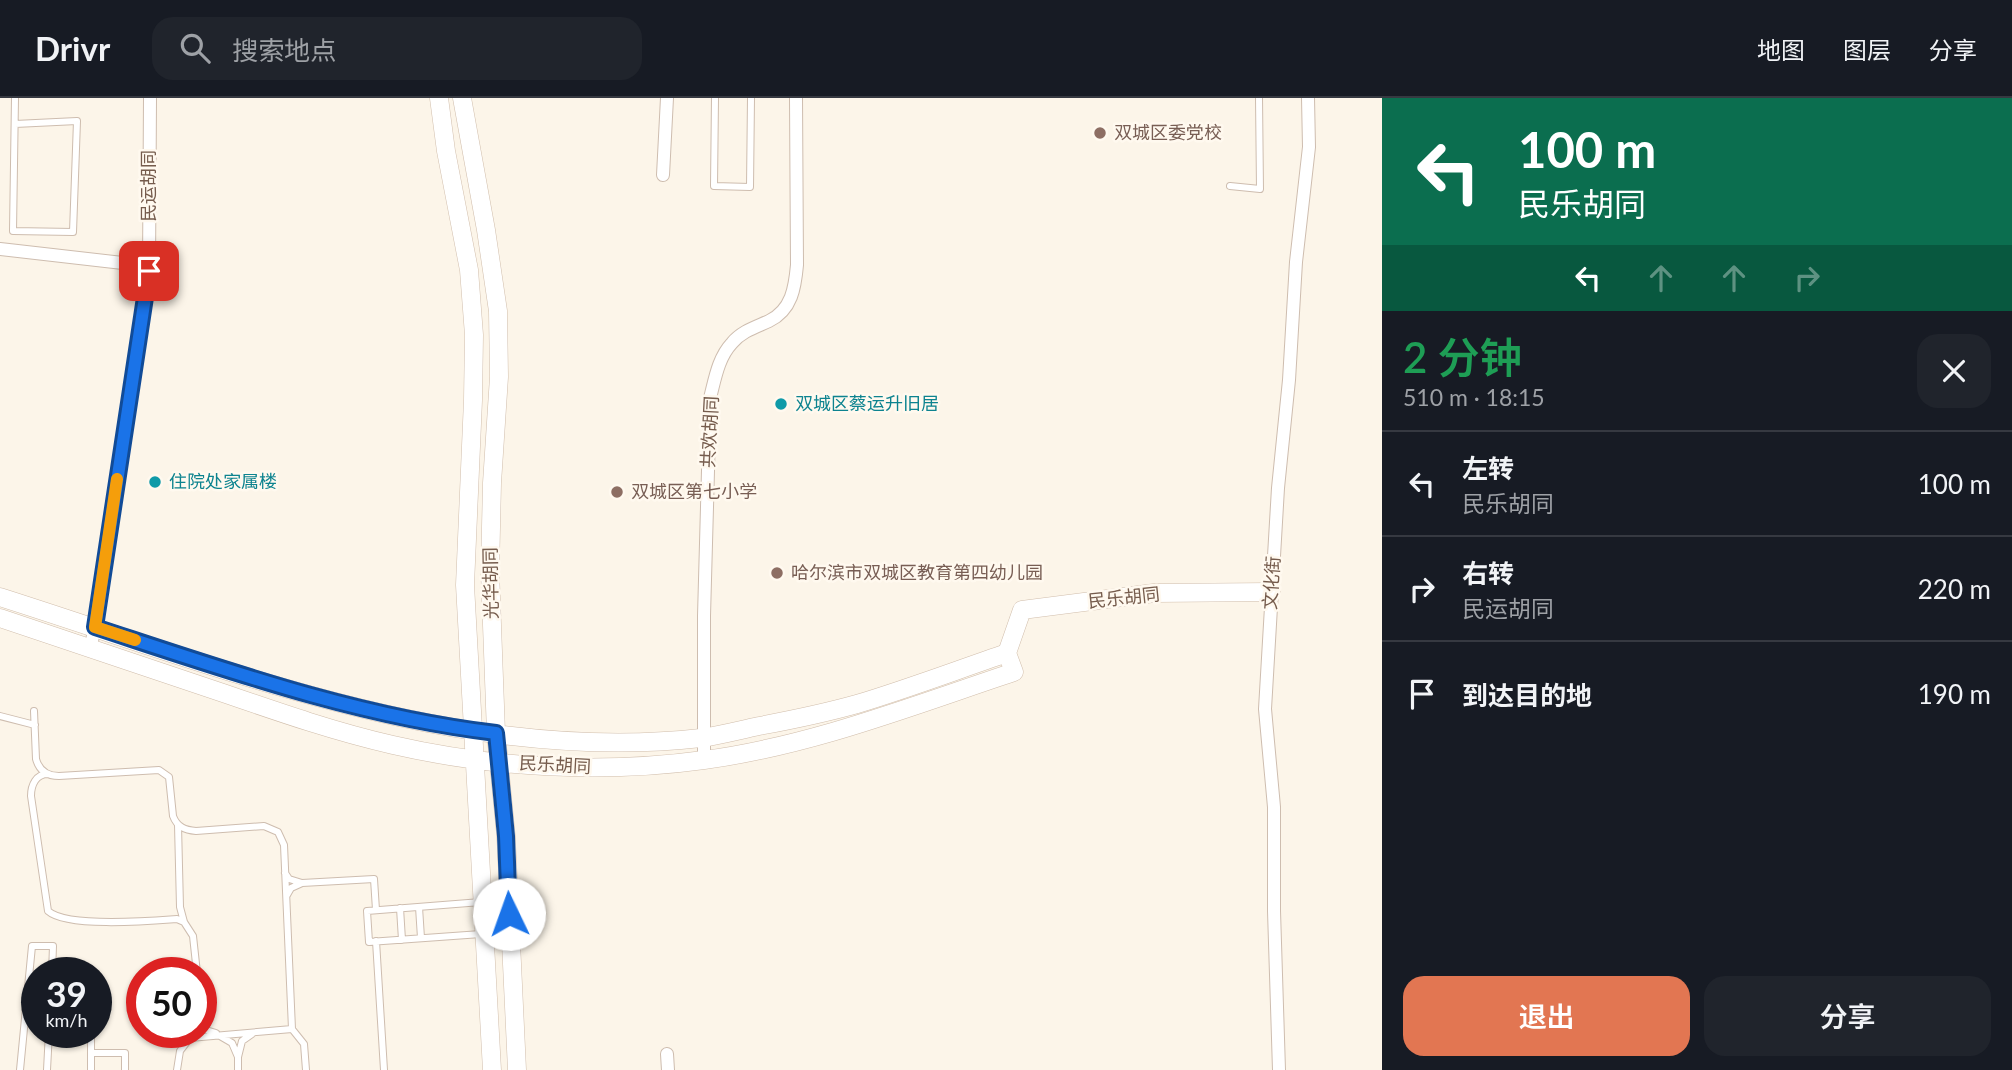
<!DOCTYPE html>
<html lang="zh">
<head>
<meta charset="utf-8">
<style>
	:root { --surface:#171b24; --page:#20242c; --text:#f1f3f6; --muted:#9ea1a6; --line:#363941; --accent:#e27652 }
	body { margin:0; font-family:Lato,"Noto Sans SC",sans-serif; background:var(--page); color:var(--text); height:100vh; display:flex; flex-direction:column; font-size:26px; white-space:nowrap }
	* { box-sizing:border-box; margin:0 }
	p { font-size:23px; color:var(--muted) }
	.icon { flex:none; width:38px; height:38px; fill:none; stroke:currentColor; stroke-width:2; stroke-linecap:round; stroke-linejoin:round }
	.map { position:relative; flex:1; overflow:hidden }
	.side { display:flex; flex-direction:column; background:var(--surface); width:630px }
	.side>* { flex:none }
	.guide { background:#0b6e4f; color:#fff; overflow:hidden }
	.speed { position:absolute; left:21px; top:859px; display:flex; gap:14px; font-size:35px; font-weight:700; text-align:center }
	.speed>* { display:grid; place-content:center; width:91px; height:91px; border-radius:50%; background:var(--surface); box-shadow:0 2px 5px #0004; line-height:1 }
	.speed small { font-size:18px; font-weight:400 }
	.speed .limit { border:10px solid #d22; background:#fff; color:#111 }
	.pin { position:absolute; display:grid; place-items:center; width:60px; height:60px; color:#fff; margin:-30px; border-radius:14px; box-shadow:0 4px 10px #0006 }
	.me { position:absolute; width:77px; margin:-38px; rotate:357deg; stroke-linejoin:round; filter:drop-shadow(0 0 5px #0008) }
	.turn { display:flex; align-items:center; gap:24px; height:147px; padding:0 21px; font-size:32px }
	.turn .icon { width:91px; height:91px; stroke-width:2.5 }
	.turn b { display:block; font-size:49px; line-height:60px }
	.lanes { display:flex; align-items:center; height:66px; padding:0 21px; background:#0003; justify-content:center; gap:35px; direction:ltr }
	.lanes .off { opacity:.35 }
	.round { display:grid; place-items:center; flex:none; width:74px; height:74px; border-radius:21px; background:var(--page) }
	.summary { display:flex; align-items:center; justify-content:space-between; height:119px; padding:0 21px }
	h1 { font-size:42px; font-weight:600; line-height:52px; color:#1e9e55 }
	.button { display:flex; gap:14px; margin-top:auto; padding:14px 21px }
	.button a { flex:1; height:80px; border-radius:21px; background:var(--accent); color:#fff; font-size:28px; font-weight:600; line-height:80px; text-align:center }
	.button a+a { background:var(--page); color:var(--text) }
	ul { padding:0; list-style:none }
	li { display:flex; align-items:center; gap:21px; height:105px; padding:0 21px; border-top:2px solid var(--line) }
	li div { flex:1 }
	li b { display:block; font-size:26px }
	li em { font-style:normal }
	header { display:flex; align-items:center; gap:42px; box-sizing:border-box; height:98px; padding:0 35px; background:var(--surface); border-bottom:2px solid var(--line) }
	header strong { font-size:33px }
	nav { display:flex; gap:38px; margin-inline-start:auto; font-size:24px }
	.search { width:490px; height:63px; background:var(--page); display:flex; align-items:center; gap:18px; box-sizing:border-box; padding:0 24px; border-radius:21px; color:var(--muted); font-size:26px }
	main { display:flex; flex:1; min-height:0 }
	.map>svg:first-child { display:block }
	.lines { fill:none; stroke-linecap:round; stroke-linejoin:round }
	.lane-casing { stroke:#cebdaf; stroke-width:8 }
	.street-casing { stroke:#cebdaf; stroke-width:14 }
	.secondary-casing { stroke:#d1beac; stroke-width:19 }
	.lane { stroke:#fff; stroke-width:6 }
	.street { stroke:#fff; stroke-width:12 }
	.secondary { stroke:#fff; stroke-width:18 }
	.route-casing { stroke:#114b97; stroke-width:18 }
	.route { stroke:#1a73e8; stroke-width:12 }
	.slow { stroke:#f59e0b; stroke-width:12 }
	.education-dot { fill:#8d6e63; stroke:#fff9ef; stroke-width:2.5 }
	.culture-dot { fill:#0f9aa8; stroke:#fff9ef; stroke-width:2.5 }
	.labels { text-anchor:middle; stroke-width:5; stroke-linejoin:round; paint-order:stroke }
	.education-label { font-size:18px; fill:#785e54; stroke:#fff9ef; text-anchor:start }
	.street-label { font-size:18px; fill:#765c4d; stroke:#fff9ef }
	.culture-label { font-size:18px; fill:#0d838f; stroke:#fff9ef; text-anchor:start }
</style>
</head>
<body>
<header>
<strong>Drivr</strong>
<div class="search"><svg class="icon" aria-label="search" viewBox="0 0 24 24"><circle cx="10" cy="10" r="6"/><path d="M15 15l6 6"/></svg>搜索地点</div>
<nav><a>地图</a><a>图层</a><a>分享</a></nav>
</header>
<main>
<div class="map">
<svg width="1382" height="972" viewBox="0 0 1382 972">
	<rect width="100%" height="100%" fill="#fcf5e9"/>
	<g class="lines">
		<defs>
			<path id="lane" d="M15,0L13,133L73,134L77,23L15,26
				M715,0L714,88L750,89L751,0
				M1230,88L1260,91L1259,0
				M34,613L36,661C39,672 47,678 59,678L159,672L169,679L173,718C177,729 185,732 196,733L264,728L278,734L284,747L292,931
				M0,618L35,627
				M48,676C36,676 31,687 31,698L48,813C67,830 150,823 177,821L184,824
				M178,727L180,809L184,824L193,838L197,875
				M285,775L289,781L302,785L291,790L287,797
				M302,785L374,781L376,812
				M419,809L421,840
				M400,810L402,842
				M481,836L369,844L367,813L481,804
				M376,843L384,972
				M91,872V875
				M201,926L206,932L216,935
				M91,934V955
				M220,938L232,945L238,959L242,943L252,936
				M238,959V972
				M20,972L32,848H53L52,875
				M47,972L49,934
				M91,972V955H125V972
				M177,972L180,953L190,940L292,931L304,946L306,972"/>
			<path id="street" d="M663,77L667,0
				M0,151L149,168
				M91,550L149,173L150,0
				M704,662V518L710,300C715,281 718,260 732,245C742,233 756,229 769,223C792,212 795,189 797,167L796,0
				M667,956L668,972
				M1279,972L1274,813V709L1265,611L1278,390L1289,282L1296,164L1309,49L1308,0"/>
			<path id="secondary" d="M439,0L446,53L469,172L474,237L473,302L465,487L492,972
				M462,0L486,132L498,213L499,279L492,385L490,473L496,635L506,738L517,972
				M0,499C223,570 462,667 701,640C721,637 740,632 759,628C791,622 825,615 857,606C907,591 957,572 1007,555
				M0,520C75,545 151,571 226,596C281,615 336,634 393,647C493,670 602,676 704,662C810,648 912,608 1014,574L1007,555L1022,512L1154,495L1271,494"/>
		</defs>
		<use href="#lane" class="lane-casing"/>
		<use href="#street" class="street-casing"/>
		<use href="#secondary" class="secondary-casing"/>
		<use href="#lane" class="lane"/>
		<use href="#street" class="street"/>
		<use href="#secondary" class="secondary"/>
	</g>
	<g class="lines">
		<defs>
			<path id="route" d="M149,173L95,529C226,572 359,619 496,635L506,738L509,816"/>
		</defs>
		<use href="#route" class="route-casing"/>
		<use href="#route" class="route"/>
		<path class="slow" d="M117,381L95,529L135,542"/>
	</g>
	<g class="education-dot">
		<circle cx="1100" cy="35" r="7"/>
		<circle cx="617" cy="394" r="7"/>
		<circle cx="777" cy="475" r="7"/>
	</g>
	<g class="culture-dot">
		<circle cx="781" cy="306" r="7"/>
		<circle cx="155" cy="384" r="7"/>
	</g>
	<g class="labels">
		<g class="education-label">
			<text x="1114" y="41">双城区委党校</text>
			<text x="631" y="400">双城区第七小学</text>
			<text x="791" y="481">哈尔滨市双城区教育第四幼儿园</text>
		</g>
		<g class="street-label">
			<text transform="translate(149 88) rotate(-90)" y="6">民运胡同</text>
			<text transform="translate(710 334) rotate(-87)" y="6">共欢胡同</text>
			<text transform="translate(491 485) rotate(-91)" y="6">光华胡同</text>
			<text transform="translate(1272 485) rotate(-86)" y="6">文化街</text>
			<text transform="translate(1124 500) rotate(-6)" y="6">民乐胡同</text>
			<text transform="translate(555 667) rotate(3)" y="6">民乐胡同</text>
		</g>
		<g class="culture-label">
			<text x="795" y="312">双城区蔡运升旧居</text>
			<text x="169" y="390">住院处家属楼</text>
		</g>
	</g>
</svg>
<div class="speed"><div>39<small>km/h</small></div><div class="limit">50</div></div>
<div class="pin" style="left:149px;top:173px;background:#d93025"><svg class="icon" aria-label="arrive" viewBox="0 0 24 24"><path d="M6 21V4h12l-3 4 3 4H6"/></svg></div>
<svg class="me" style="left:509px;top:816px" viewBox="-20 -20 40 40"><circle r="19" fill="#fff"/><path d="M0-13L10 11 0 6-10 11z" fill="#1a73e8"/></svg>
</div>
<section class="side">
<div class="guide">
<div class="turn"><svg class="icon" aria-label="left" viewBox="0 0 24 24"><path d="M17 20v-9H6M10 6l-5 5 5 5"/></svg><div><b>100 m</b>民乐胡同</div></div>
<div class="lanes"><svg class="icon" aria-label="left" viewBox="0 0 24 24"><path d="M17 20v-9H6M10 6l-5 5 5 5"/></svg><svg class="icon off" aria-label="ahead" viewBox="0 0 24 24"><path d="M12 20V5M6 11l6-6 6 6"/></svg><svg class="icon off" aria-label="ahead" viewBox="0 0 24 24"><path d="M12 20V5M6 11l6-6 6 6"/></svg><svg class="icon off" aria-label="right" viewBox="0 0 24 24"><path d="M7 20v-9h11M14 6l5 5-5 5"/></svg></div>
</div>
<div class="summary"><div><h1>2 分钟</h1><p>510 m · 18:15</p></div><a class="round"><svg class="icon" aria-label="close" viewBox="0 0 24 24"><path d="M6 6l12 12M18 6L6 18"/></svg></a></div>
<ul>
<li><svg class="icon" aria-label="left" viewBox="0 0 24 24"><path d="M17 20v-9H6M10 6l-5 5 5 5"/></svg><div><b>左转</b><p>民乐胡同</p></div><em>100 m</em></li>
<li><svg class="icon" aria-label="right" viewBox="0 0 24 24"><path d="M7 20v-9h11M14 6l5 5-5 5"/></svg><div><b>右转</b><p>民运胡同</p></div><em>220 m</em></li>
<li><svg class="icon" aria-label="arrive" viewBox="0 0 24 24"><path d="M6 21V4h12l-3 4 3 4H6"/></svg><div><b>到达目的地</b></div><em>190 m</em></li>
</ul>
<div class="button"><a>退出</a><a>分享</a></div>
</section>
</main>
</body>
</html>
